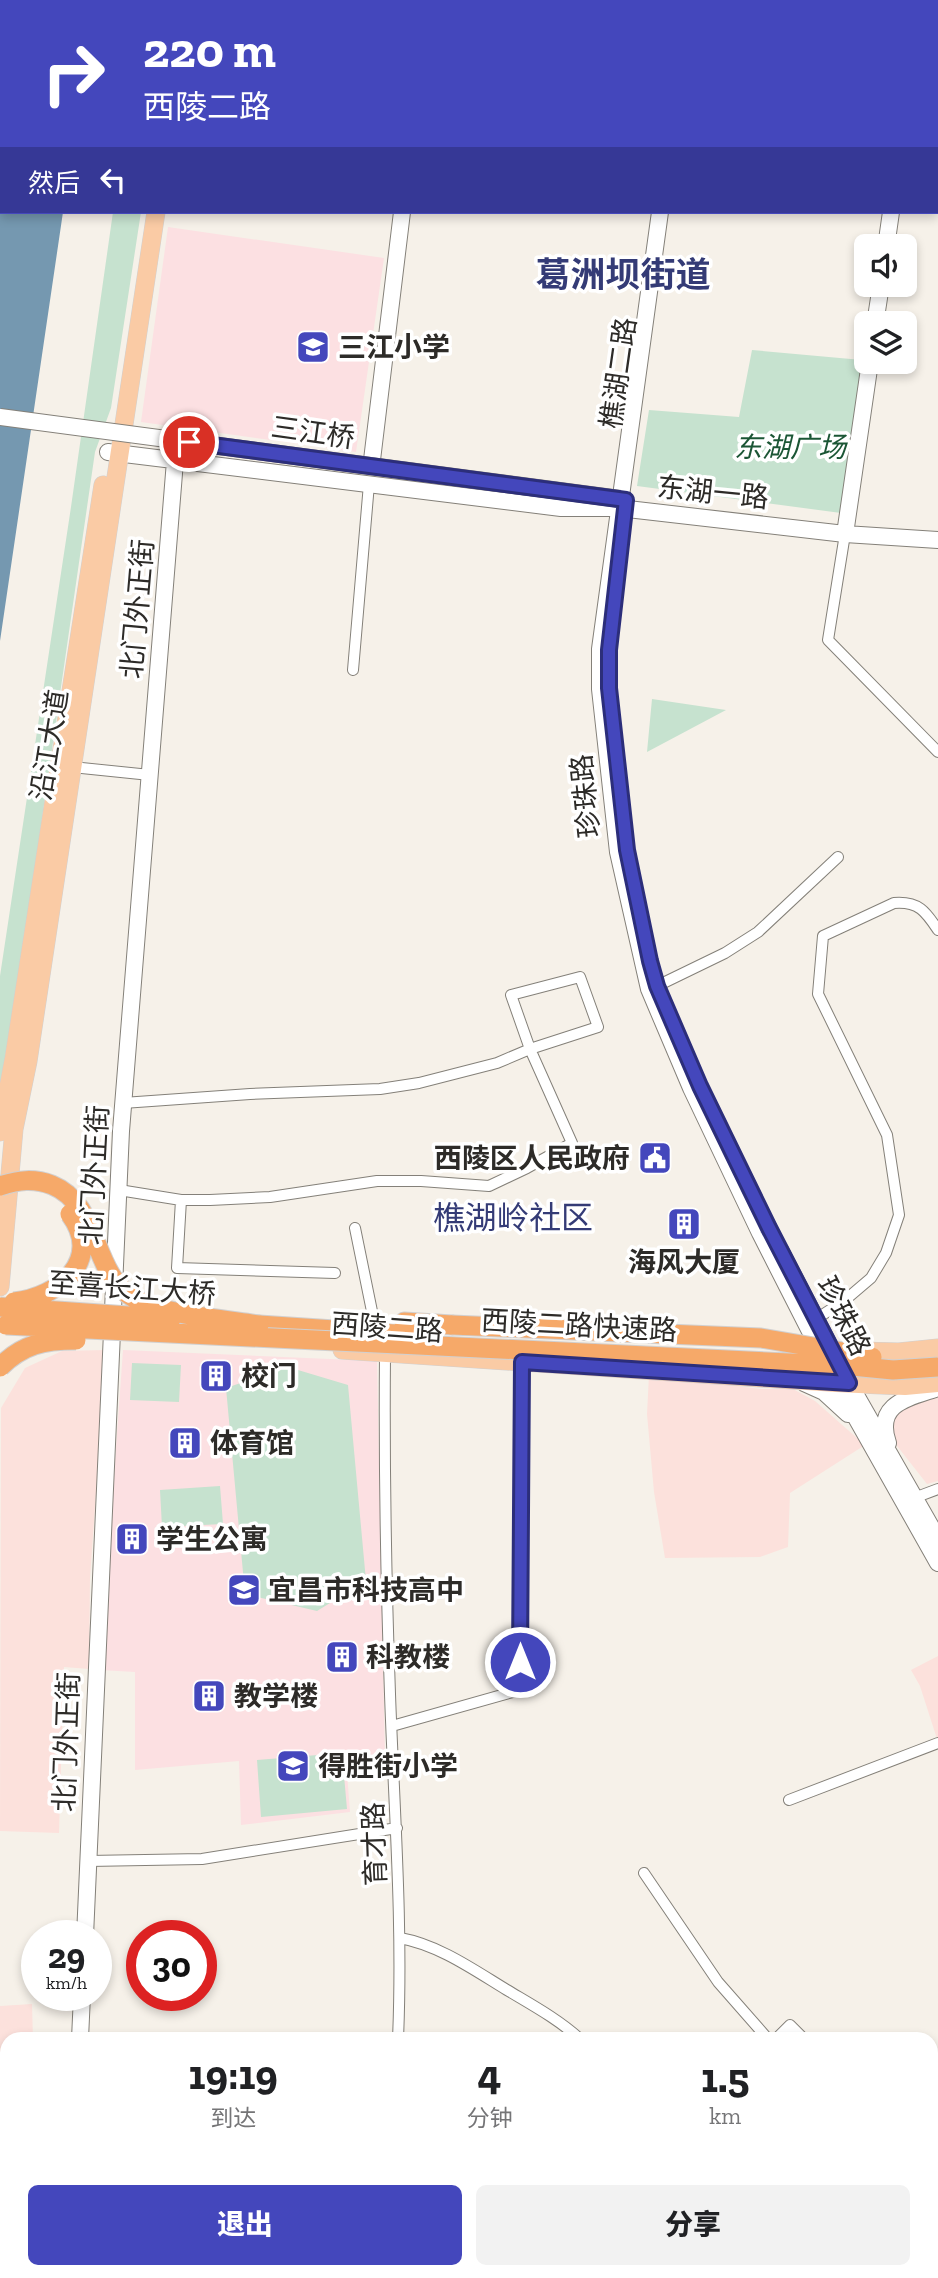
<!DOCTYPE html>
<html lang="zh">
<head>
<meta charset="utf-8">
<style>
	:root { --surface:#fff; --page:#f2f2f2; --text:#202124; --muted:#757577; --accent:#4447bc }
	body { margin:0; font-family:"Zilla Slab","Noto Sans SC",serif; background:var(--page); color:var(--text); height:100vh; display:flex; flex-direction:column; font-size:26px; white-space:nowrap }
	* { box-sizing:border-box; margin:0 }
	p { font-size:23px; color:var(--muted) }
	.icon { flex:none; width:38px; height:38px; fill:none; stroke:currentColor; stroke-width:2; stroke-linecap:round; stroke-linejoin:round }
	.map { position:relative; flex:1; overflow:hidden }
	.panel { position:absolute; left:0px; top:2032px; width:938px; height:247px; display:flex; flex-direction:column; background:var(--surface); border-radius:21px 21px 0 0; box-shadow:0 4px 10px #0003 }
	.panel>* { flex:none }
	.hud { position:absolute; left:0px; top:0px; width:938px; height:214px; box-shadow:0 4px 10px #0003; background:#4447bc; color:#fff; overflow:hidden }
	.buttons { position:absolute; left:854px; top:234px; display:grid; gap:14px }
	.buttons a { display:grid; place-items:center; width:63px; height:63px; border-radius:10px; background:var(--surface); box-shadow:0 4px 10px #0003; font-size:35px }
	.speed { position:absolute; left:21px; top:1920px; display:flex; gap:14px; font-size:35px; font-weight:700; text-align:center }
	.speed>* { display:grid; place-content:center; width:91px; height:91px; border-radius:50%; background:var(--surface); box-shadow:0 4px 10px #0003; line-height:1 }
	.speed small { font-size:18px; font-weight:400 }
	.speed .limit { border:10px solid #d22; background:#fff; color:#111 }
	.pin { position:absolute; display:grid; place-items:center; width:60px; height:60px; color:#fff; margin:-30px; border:4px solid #fff; border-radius:50%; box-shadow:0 2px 7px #0007 }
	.me { position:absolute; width:77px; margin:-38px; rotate:0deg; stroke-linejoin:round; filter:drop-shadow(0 0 5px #0008) }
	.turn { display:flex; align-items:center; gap:24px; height:147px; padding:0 28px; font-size:32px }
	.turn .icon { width:91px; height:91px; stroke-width:2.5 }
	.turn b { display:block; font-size:49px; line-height:60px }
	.then { display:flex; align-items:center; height:66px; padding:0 28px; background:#0003; gap:14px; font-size:26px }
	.eta { display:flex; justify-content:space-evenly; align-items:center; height:119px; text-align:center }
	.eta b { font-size:42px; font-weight:800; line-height:49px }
	.button { display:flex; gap:14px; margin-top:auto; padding:14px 28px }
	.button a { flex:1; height:80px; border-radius:10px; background:var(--accent); color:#fff; font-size:28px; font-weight:800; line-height:80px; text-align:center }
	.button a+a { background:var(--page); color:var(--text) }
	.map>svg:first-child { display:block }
	.commercial { fill:#fce1dc }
	.built { fill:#efe6d7 }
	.education { fill:#fce0e2 }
	.green { fill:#c6e2cf }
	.water { fill:#7598b0 }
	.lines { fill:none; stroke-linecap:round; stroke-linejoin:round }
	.ferry { stroke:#01334c; stroke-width:2; stroke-dasharray:9 7; stroke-linecap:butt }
	.street-casing { stroke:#848079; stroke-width:12 }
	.secondary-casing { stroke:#848079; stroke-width:18 }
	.primary-casing { stroke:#d1d0d0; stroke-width:19 }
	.highway-casing { stroke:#d1d0d0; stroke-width:21 }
	.street { stroke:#fff; stroke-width:10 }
	.secondary { stroke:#fff; stroke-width:16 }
	.primary { stroke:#facba5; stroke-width:18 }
	.highway { stroke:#f6a969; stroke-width:19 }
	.secondary-bridge-casing { stroke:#848079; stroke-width:18; stroke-linecap:butt }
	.highway-bridge-casing { stroke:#d1d0d0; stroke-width:21; stroke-linecap:butt }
	.secondary-bridge { stroke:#fff; stroke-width:16 }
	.highway-bridge { stroke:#f6a969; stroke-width:19 }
	.route-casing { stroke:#2c2e7a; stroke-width:18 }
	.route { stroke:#4447bc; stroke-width:12 }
	.labels { text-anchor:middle; stroke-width:7; stroke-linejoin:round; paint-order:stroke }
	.poi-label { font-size:28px; font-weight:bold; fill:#2d2b28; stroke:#fff; text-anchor:start }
	.street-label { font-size:28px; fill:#2d2b28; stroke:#fff }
	.park-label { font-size:28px; font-style:italic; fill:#1b5635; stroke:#fff }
	.quarter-label { font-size:32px; fill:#343b76; stroke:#fff }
	.district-label { font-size:35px; font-weight:bold; fill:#343b76; stroke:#fff }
</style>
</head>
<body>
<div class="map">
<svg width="938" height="2278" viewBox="0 0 938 2278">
	<rect width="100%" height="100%" fill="#f6f1e9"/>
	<path class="commercial" d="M106,1350L90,1578L89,1669L64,1667L59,1833L0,1831L1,1408L25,1368L62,1351Z
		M649,1375L761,1389H793L815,1401L865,1445L790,1493L788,1547L760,1557L665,1558L654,1492L647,1414Z
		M938,1393V1481L927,1484L890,1437L897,1408Z
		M938,1656V1742L920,1686L911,1670Z
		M32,2004L33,2039H7V2141H0V2006Z
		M0,2164H7V2272H117L119,2276L0,2278Z
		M768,2272H875L878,2278H761Z"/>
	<path class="built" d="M197,0H418L196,2Z
		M938,2083V2278H891L889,2272H931V2090Z"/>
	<path class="education" d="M168,227L384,258L356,452L141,422Z
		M123,1350L377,1361L385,1757L346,1760L350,1812L241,1825L239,1761L135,1770V1672L100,1670Z
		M172,2272H285L288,2278H174Z"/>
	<path class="green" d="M113,212H141L111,408L95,452L0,1109V976L71,507Z
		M752,350L862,360L841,513L637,486L649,410L739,417Z
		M652,699L726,710L647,752Z
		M132,1363L181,1365L179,1402L130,1400Z
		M288,1367L348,1385L366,1581L317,1611L245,1594L226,1388Z
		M220,1486L223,1524L162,1527L160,1490Z
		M342,1753L347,1809L261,1817L257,1760Z"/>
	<path class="water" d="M0,0H94L2,2V212H63L0,641Z"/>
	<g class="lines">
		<path class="ferry" d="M18,2L19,0
			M0,132L2,119"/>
		<defs>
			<path id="street" d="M519,2V0
				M919,2V0
				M845,534L828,640L938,752
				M353,670L369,484
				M72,767L150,775
				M580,977L598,1027L530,1049L511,995Z
				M657,986L725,953L758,932L838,857
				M119,1190L181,1200H210L270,1197L377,1181H421L489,1186L527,1168L572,1143L530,1049L497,1063L419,1083L380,1089L250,1094L123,1103
				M181,1200L177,1268L335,1273
				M355,1228L375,1326
				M816,1319L844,1301L871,1278L886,1253L899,1215L887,1135L818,994L823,936L894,903C919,901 926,912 938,930
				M385,1354C384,1467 386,1580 390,1694C394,1809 403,1923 398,2039
				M914,1498L938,1489
				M392,1726L520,1690L522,1362
				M789,1800L938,1743
				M88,1861L202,1859L397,1828
				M644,1873L718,1982L768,2039
				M400,1938C439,1945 474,1970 507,1990C532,2005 558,2019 580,2039
				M776,2039L790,2025L804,2039
				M737,2272L740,2278
				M754,2278L761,2272"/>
			<path id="secondary" d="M427,2V0
				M690,2L691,0
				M936,116L938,117
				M660,212L600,649V689L618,852L649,989L691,1088L760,1233L822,1355
				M886,247L891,212
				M875,324L881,285
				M108,452L561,508H619L845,534L938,540
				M372,460L402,212
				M845,534L870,362
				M780,1250L849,1383L938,1539
				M832,1375L938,1563
				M804,1383L824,1392L848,1414
				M888,1443C874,1403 909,1398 938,1388
				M85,1936L121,1131L175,461
				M80,2039L82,1995
				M931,2076L938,2068
				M0,2150L7,2149
				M123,2272L126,2278
				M647,2272L654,2278
				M878,2272L881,2278"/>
			<path id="primary" d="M177,2V0
				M0,1132L14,1058L103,485
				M0,1287L14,1129L28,1061L156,212
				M342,1350L836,1383L905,1386L938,1383
				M858,1351L899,1352L938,1348"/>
			<path id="highway" d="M404,1322L452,1325
				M259,1325L425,1336"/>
		</defs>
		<use href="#street" class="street-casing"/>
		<use href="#secondary" class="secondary-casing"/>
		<use href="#primary" class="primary-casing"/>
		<use href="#highway" class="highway-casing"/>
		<use href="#street" class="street"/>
		<use href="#secondary" class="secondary"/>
		<use href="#primary" class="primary"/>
		<use href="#highway" class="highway"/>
		<defs>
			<path id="secondary-bridge" d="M0,417L620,499"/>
			<path id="highway-bridge" d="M0,1186C18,1180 34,1178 52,1185C101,1205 90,1273 134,1298C160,1314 227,1320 259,1325
				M14,1302C59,1297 104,1260 70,1214
				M0,1307L171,1319
				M6,1325L852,1366L893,1370L938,1367
				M452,1325L761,1338L872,1357
				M0,1367C23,1344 44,1340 76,1340"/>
		</defs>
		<use href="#secondary-bridge" class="secondary-bridge-casing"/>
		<use href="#highway-bridge" class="highway-bridge-casing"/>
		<use href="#secondary-bridge" class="secondary-bridge"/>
		<use href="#highway-bridge" class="highway-bridge"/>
	</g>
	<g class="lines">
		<defs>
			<path id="route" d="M189,442L626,500L609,650V688L627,850L650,961L657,986L700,1086L769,1228L849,1383L522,1362L520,1662"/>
		</defs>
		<use href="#route" class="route-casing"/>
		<use href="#route" class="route"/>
	</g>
	<defs>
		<symbol id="school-square" viewBox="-11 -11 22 22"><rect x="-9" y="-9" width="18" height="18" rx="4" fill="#4447bc" stroke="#fff"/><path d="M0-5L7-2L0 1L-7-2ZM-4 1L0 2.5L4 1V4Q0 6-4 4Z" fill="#fff"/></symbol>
		<symbol id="civic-square" viewBox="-11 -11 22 22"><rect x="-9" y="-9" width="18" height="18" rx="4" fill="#4447bc" stroke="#fff"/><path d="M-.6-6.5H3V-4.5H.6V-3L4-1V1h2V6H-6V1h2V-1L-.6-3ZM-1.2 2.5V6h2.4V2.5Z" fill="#fff"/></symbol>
		<symbol id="building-square" viewBox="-11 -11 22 22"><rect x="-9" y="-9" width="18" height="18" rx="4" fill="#4447bc" stroke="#fff"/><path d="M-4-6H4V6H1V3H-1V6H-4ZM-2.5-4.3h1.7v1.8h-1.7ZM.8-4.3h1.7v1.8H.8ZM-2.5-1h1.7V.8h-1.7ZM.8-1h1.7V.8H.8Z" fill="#fff"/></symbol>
	</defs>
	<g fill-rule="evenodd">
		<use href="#school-square" x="294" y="328" width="38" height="38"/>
		<use href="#civic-square" x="636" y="1139" width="38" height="38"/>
		<use href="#building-square" x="665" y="1205" width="38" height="38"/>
		<use href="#building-square" x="197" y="1357" width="38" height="38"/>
		<use href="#building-square" x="166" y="1424" width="38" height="38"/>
		<use href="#building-square" x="113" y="1520" width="38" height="38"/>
		<use href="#school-square" x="225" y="1571" width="38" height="38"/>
		<use href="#building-square" x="323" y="1638" width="38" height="38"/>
		<use href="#building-square" x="190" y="1677" width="38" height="38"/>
		<use href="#school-square" x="274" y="1747" width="38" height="38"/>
	</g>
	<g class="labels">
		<g class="poi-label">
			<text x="338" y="357">三江小学</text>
			<text x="630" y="1168" text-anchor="end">西陵区人民政府</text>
			<text x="684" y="1272" text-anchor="middle">海风大厦</text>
			<text x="241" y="1386">校门</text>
			<text x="210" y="1453">体育馆</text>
			<text x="156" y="1549">学生公寓</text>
			<text x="268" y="1600">宜昌市科技高中</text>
			<text x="366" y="1667">科教楼</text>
			<text x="234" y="1706">教学楼</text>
			<text x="318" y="1776">得胜街小学</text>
		</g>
		<g class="street-label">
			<text transform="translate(618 373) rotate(-82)" y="10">樵湖二路</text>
			<text transform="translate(313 432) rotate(8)" y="10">三江桥</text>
			<text transform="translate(713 492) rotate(6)" y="10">东湖一路</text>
			<text transform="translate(137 609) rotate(-85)" y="10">北门外正街</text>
			<text transform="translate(49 745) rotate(-81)" y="10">沿江大道</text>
			<text transform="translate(585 796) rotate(-96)" y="10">珍珠路</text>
			<text transform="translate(94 1175) rotate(-87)" y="10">北门外正街</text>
			<text transform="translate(132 1288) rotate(4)" y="10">至喜长江大桥</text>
			<text transform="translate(844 1316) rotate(63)" y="10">珍珠路</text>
			<text transform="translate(579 1325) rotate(3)" y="10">西陵二路快速路</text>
			<text transform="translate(387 1327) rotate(4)" y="10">西陵二路</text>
			<text transform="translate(66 1742) rotate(-88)" y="10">北门外正街</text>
			<text transform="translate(374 1844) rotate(-92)" y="10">育才路</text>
		</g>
		<g class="park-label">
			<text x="790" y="457">东湖广场</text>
		</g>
		<g class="quarter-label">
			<text x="513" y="1229">樵湖岭社区</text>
		</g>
		<g class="district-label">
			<text x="623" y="287">葛洲坝街道</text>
		</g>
	</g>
</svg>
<div class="buttons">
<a><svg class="icon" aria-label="sound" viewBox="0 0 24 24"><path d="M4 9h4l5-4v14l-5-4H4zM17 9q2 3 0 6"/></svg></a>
<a><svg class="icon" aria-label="layers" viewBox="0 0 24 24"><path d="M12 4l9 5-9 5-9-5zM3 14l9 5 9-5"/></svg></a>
</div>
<div class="speed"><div>29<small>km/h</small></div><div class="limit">30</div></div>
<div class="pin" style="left:189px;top:442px;background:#d93025"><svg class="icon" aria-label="arrive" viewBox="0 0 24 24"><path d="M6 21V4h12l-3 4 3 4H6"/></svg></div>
<svg class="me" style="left:520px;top:1662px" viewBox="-20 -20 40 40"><circle r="17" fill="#4447bc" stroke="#fff" stroke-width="3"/><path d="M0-11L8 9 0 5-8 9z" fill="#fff"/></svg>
<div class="hud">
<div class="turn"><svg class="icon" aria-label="right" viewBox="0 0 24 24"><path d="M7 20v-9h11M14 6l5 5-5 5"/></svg><div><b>220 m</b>西陵二路</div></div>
<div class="then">然后<svg class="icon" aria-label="left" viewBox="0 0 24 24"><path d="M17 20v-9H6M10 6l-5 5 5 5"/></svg></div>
</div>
<section class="panel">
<div class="eta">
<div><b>19:19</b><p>到达</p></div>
<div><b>4</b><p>分钟</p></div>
<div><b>1.5</b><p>km</p></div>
</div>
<div class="button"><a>退出</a><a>分享</a></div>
</section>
</div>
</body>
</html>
